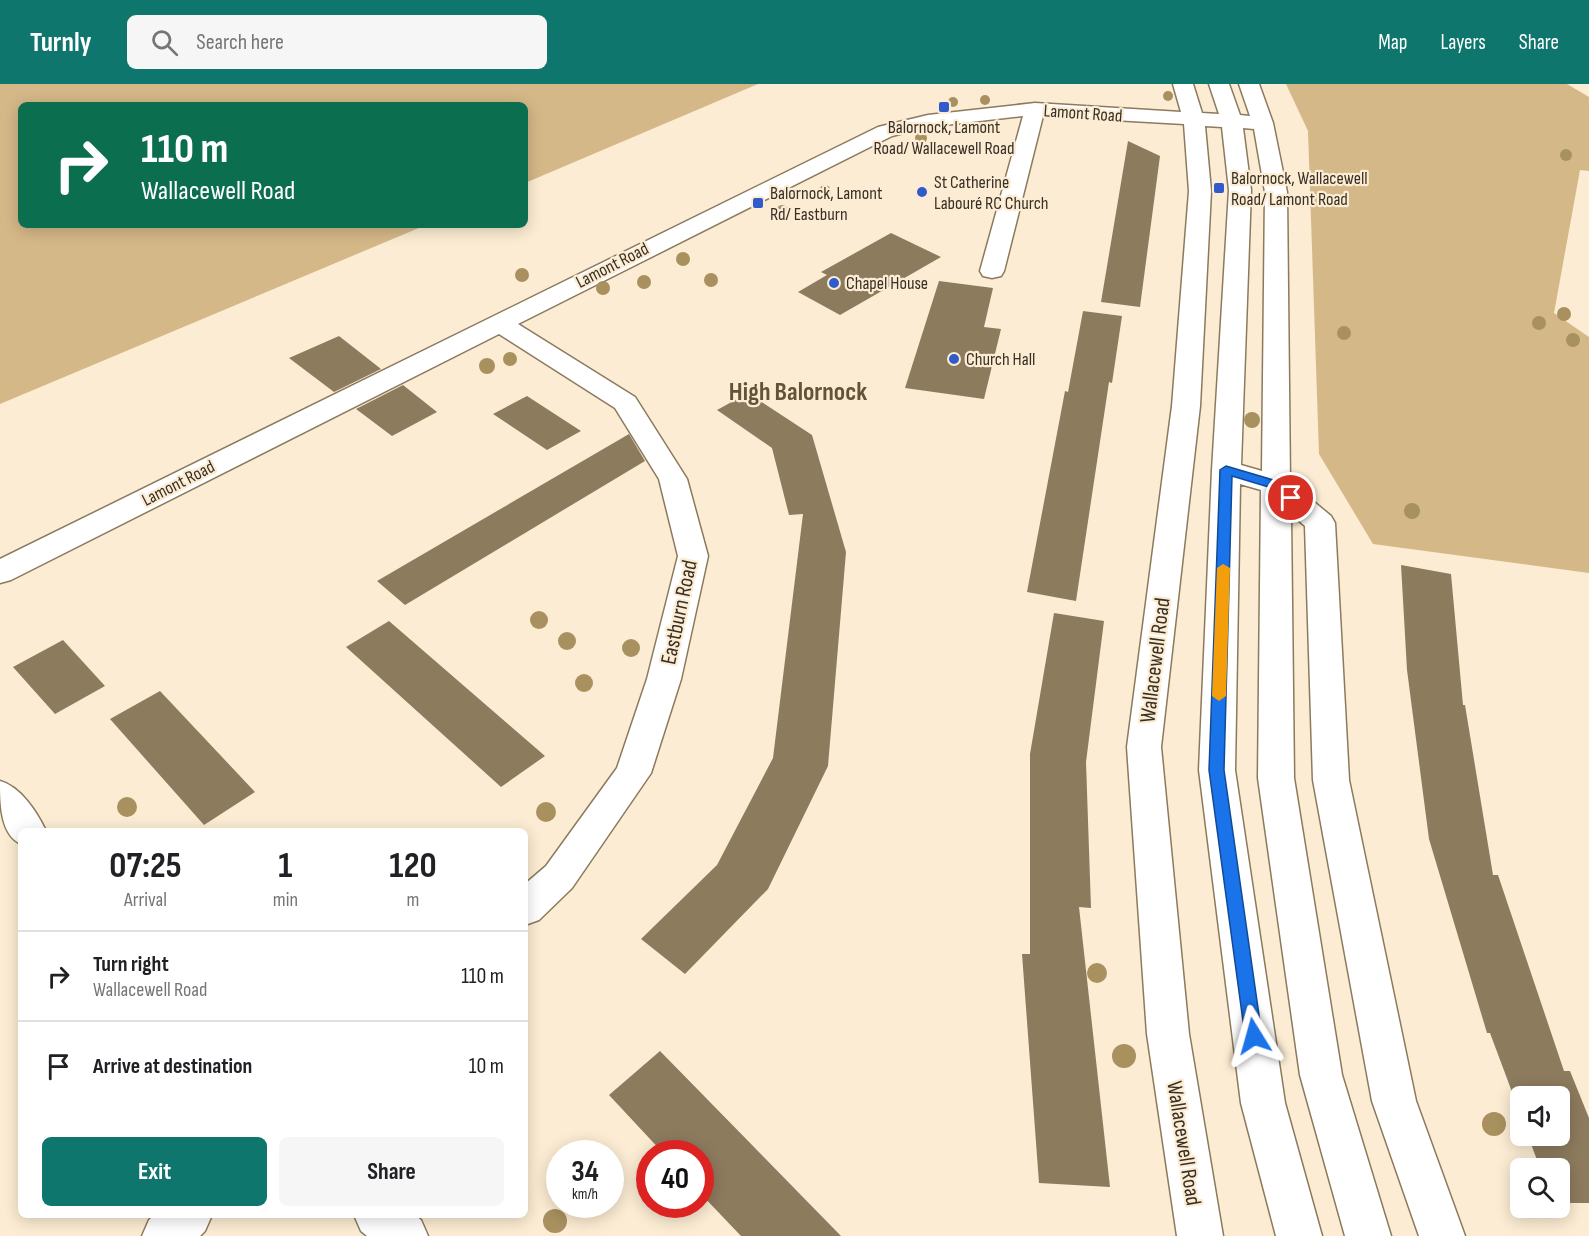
<!DOCTYPE html>
<html lang="en">
<head>
<meta charset="utf-8">
<style>
	:root { --surface:#fff; --page:#f6f6f6; --text:#202124; --muted:#757577; --line:#e0e0e0; --accent:#0f766e }
	body { margin:0; font-family:"Sofia Sans Condensed",sans-serif; background:var(--page); color:var(--text); height:100vh; display:flex; flex-direction:column; font-size:22px; white-space:nowrap }
	* { box-sizing:border-box; margin:0 }
	p { font-size:20px; color:var(--muted) }
	.icon { flex:none; width:33px; height:33px; fill:none; stroke:currentColor; stroke-width:2; stroke-linecap:round; stroke-linejoin:round }
	.map { position:relative; flex:1; overflow:hidden }
	.details { position:absolute; left:18px; top:744px; width:510px; height:390px; display:flex; flex-direction:column; background:var(--surface); border-radius:9px; box-shadow:0 3px 15px #0003 }
	.details>* { flex:none }
	.banner { position:absolute; left:18px; top:18px; width:510px; height:126px; border-radius:9px; box-shadow:0 3px 15px #0003; background:#0b6e4f; color:#fff; overflow:hidden }
	.fabs { position:absolute; left:1510px; top:1002px; display:grid; gap:12px }
	.fabs a { display:grid; place-items:center; width:60px; height:60px; border-radius:9px; background:var(--surface); box-shadow:0 3px 15px #0003; font-size:30px }
	.speed { position:absolute; left:546px; top:1056px; display:flex; gap:12px; font-size:30px; font-weight:700; text-align:center }
	.speed>* { display:grid; place-content:center; width:78px; height:78px; border-radius:50%; background:var(--surface); box-shadow:0 3px 15px #0003; line-height:1 }
	.speed small { font-size:15px; font-weight:400 }
	.speed .limit { border:9px solid #d22; background:#fff; color:#111 }
	.pin { position:absolute; display:grid; place-items:center; width:51px; height:51px; color:#fff; margin:-26px; border:3px solid #fff; border-radius:50%; box-shadow:0 2px 6px #0007 }
	.me { position:absolute; width:66px; margin:-33px; rotate:352deg; stroke-linejoin:round; filter:drop-shadow(0 0 4px #0008) }
	.turn { display:flex; align-items:center; gap:21px; height:126px; padding:0 24px; font-size:27px }
	.turn .icon { width:78px; height:78px; stroke-width:2.5 }
	.turn b { display:block; font-size:42px; line-height:51px }
	.eta { display:flex; justify-content:space-evenly; align-items:center; height:102px; text-align:center }
	.eta b { font-size:36px; font-weight:700; line-height:42px }
	.action { display:flex; gap:12px; margin-top:auto; padding:12px 24px }
	.action a { flex:1; height:69px; border-radius:9px; background:var(--accent); color:#fff; font-size:24px; font-weight:700; line-height:69px; text-align:center }
	.action a+a { background:var(--page); color:var(--text) }
	ul { padding:0; list-style:none }
	li { display:flex; align-items:center; gap:18px; height:90px; padding:0 24px; border-top:2px solid var(--line) }
	li div { flex:1 }
	li b { display:block; font-size:22px }
	li em { font-style:normal }
	header { display:flex; align-items:center; gap:36px; box-sizing:border-box; height:84px; padding:0 30px; background:var(--accent); color:#fff }
	header strong { font-size:28px }
	nav { display:flex; gap:33px; margin-inline-start:auto; font-size:21px }
	.search { width:420px; height:54px; background:var(--page); display:flex; align-items:center; gap:15px; box-sizing:border-box; padding:0 21px; border-radius:9px; color:var(--muted); font-size:22px }
	.map>svg:first-child { display:block }
	.green { fill:#d5b888 }
	.building { fill:#8d7b5e }
	.lines { fill:none; stroke-linecap:round; stroke-linejoin:round }
	.minor-casing { stroke:#8b7a5d; stroke-width:3 }
	.minor { fill:#fff; fill-rule:evenodd }
	.tree { fill:#a8905f }
	.route { fill:#1a73e8; stroke:#114b97; stroke-width:1.5 }
	.slow { fill:#f59e0b }
	.poi-dot { fill:#315bcb; stroke:#fcecd3; stroke-width:2 }
	.labels { text-anchor:middle; stroke-width:4.5; stroke-linejoin:round; paint-order:stroke }
	.far-street-label { font-size:18px; fill:#383024; stroke:#fcecd3 }
	.far-poi-label { font-size:18px; fill:#383024; stroke:#fcecd3; text-anchor:start }
	.street-label { font-size:22px; fill:#383024; stroke:#fcecd3 }
	.quarter-label { font-size:26px; font-weight:bold; fill:#635337; stroke:#fcecd3 }
</style>
</head>
<body>
<header>
<strong>Turnly</strong>
<div class="search"><svg class="icon" aria-label="search" viewBox="0 0 24 24"><circle cx="10" cy="10" r="6"/><path d="M15 15l6 6"/></svg>Search here</div>
<nav><a>Map</a><a>Layers</a><a>Share</a></nav>
</header>
<div class="map">
<svg width="1589" height="1152" viewBox="0 0 1589 1152">
	<rect width="100%" height="100%" fill="#fcecd3"/>
	<path class="green" d="M0,0H758L525,99V21H21V141H426L0,320Z
		M1286,0H1567L1589,13V87L1580,86L1554,229L1589,253V489L1373,460L1319,370L1308,47Z"/>
	<path class="building" d="M1128,57L1160,72L1140,223L1101,218Z
		M891,149L941,173L840,231L798,208L827,191L821,188Z
		M939,197L993,204L984,243L1001,245L984,315L905,304Z
		M1083,227L1122,232L1112,299L1109,298L1076,517L1027,508L1065,307L1068,308Z
		M339,252L381,285L334,308L289,274Z
		M403,301L437,328L392,352L356,325Z
		M748,309L812,351L846,468L828,682L768,805L685,890L641,855L717,781L773,674L803,430L789,431L772,364L717,326Z
		M527,312L581,347L547,366L493,330Z
		M629,350L645,377L405,521L377,497Z
		M1401,481L1451,490L1463,621H1465L1493,791H1498L1564,987H1570L1589,1034V1119H1560V1084H1540L1528,1052H1560V1012H1521V1032L1490,949H1487L1429,755L1407,586Z
		M1054,529L1104,537L1086,678L1091,824L1079,823L1110,1103L1039,1099L1022,870H1030V670Z
		M389,537L545,672L501,703L346,563Z
		M63,556L105,602L55,630L13,583Z
		M160,607L255,708L204,741L110,635Z
		M660,967L841,1152H741L700,1109V1070H664L609,1011Z"/>
	<g class="lines">
		<defs>
			<path id="minor" d="M1173,0H1193L1202,29L1219,30L1209,0H1229L1240,31L1250,32L1239,0H1259L1273,39L1287,108L1290,398L1331,432L1335,439L1349,696L1416,1017L1465,1152H1419L1372,1017L1313,696L1305,442L1291,430L1294,694L1342,991L1391,1152H1345L1300,991L1258,694L1261,406L1240,400L1235,686L1285,1019L1322,1152H1276L1241,1019L1199,686L1212,386L1229,106L1222,43L1205,42L1211,107L1200,322L1161,663L1189,950L1223,1152H1177L1147,950L1127,663L1172,322L1189,107L1184,40L1043,32L1004,187L1001,192L992,194L983,192L980,187L1023,32L928,43L892,52L518,240L635,313L687,395L708,472L681,595L651,689L572,804L539,836L525,841V800L546,782L617,684L647,595L678,472L659,395L615,324L499,250L11,496L0,499V475L878,43L928,31L1035,19L1181,28ZM1243,44L1254,45L1265,108L1262,387L1241,381L1251,106Z
				M0,697C21,703 37,728 46,747H21V760C0,751 0,718 0,697Z
				M154,1131H212L205,1147L200,1152H142L149,1136Z
				M354,1131H415L421,1136L428,1152H367L361,1147Z"/>
		</defs>
		<use href="#minor" class="minor-casing"/>
		<use href="#minor" class="minor"/>
	</g>
	<g class="tree">
		<circle cx="1168" cy="12" r="5"/>
		<circle cx="985" cy="16" r="5"/>
		<circle cx="953" cy="18" r="5"/>
		<circle cx="921" cy="54" r="6"/>
		<circle cx="1566" cy="71" r="6"/>
		<circle cx="825" cy="107" r="6"/>
		<circle cx="782" cy="127" r="6"/>
		<circle cx="683" cy="175" r="7"/>
		<circle cx="522" cy="191" r="7"/>
		<circle cx="711" cy="196" r="7"/>
		<circle cx="644" cy="198" r="7"/>
		<circle cx="603" cy="204" r="7"/>
		<circle cx="1564" cy="230" r="7"/>
		<circle cx="1539" cy="239" r="7"/>
		<circle cx="1344" cy="249" r="7"/>
		<circle cx="1573" cy="256" r="7"/>
		<circle cx="510" cy="275" r="7"/>
		<circle cx="487" cy="282" r="8"/>
		<circle cx="1252" cy="336" r="8"/>
		<circle cx="1412" cy="427" r="8"/>
		<circle cx="539" cy="536" r="9"/>
		<circle cx="567" cy="557" r="9"/>
		<circle cx="631" cy="564" r="9"/>
		<circle cx="584" cy="599" r="9"/>
		<circle cx="127" cy="723" r="10"/>
		<circle cx="546" cy="728" r="10"/>
		<circle cx="1097" cy="889" r="10"/>
		<circle cx="1124" cy="972" r="12"/>
		<circle cx="1494" cy="1040" r="12"/>
		<circle cx="555" cy="1137" r="12"/>
	</g>
	<path class="route" d="M1226,382L1280,398L1297,414L1295,416H1286L1272,404L1232,392L1224,686L1262,952L1260,958L1254,960L1248,958L1245,952L1209,686L1220,386Z"/>
	<path class="slow" d="M1223,480L1230,484L1226,612L1219,617L1212,612L1217,484Z"/>
	<g class="poi-dot">
		<rect x="938" y="17" width="12" height="12" rx="3"/>
		<rect x="1213" y="98" width="12" height="12" rx="3"/>
		<circle cx="922" cy="108" r="6"/>
		<rect x="752" y="113" width="12" height="12" rx="3"/>
		<circle cx="834" cy="199" r="6"/>
		<circle cx="954" cy="275" r="6"/>
	</g>
	<g class="labels">
		<g class="far-street-label">
			<text transform="translate(1083 29) rotate(4)" y="6">Lamont Road</text>
			<text transform="translate(612 181) rotate(-27)" y="6">Lamont Road</text>
			<text transform="translate(178 399) rotate(-27)" y="6">Lamont Road</text>
		</g>
		<g class="far-poi-label">
			<text x="944" y="49" text-anchor="middle">Balornock, Lamont<tspan x="944" dy="21">Road/ Wallacewell Road</tspan></text>
			<text x="1231" y="100">Balornock, Wallacewell<tspan x="1231" dy="21">Road/ Lamont Road</tspan></text>
			<text x="934" y="104">St Catherine<tspan x="934" dy="21">Labouré RC Church</tspan></text>
			<text x="770" y="115">Balornock, Lamont<tspan x="770" dy="21">Rd/ Eastburn</tspan></text>
			<text x="846" y="205">Chapel House</text>
			<text x="966" y="281">Church Hall</text>
		</g>
		<g class="street-label">
			<text transform="translate(678 528) rotate(-78)" y="8">Eastburn Road</text>
			<text transform="translate(1154 576) rotate(-83)" y="8">Wallacewell Road</text>
			<text transform="translate(1185 1059) rotate(81)" y="8">Wallacewell Road</text>
		</g>
		<g class="quarter-label">
			<text x="798" y="316">High Balornock</text>
		</g>
	</g>
</svg>
<div class="fabs">
<a><svg class="icon" aria-label="sound" viewBox="0 0 24 24"><path d="M4 9h4l5-4v14l-5-4H4zM17 9q2 3 0 6"/></svg></a>
<a><svg class="icon" aria-label="search" viewBox="0 0 24 24"><circle cx="10" cy="10" r="6"/><path d="M15 15l6 6"/></svg></a>
</div>
<div class="speed"><div>34<small>km/h</small></div><div class="limit">40</div></div>
<div class="pin" style="left:1291px;top:414px;background:#d93025"><svg class="icon" aria-label="arrive" viewBox="0 0 24 24"><path d="M6 21V4h12l-3 4 3 4H6"/></svg></div>
<svg class="me" style="left:1254px;top:952px" viewBox="-20 -20 40 40"><path d="M0-17L14 15 0 8-14 15z" fill="#1a73e8" stroke="#fff" stroke-width="4"/></svg>
<div class="banner">
<div class="turn"><svg class="icon" aria-label="right" viewBox="0 0 24 24"><path d="M7 20v-9h11M14 6l5 5-5 5"/></svg><div><b>110 m</b>Wallacewell Road</div></div>
</div>
<section class="details">
<div class="eta">
<div><b>07:25</b><p>Arrival</p></div>
<div><b>1</b><p>min</p></div>
<div><b>120</b><p>m</p></div>
</div>
<ul>
<li><svg class="icon" aria-label="right" viewBox="0 0 24 24"><path d="M7 20v-9h11M14 6l5 5-5 5"/></svg><div><b>Turn right</b><p>Wallacewell Road</p></div><em>110 m</em></li>
<li><svg class="icon" aria-label="arrive" viewBox="0 0 24 24"><path d="M6 21V4h12l-3 4 3 4H6"/></svg><div><b>Arrive at destination</b></div><em>10 m</em></li>
</ul>
<div class="action"><a>Exit</a><a>Share</a></div>
</section>
</div>
</body>
</html>
